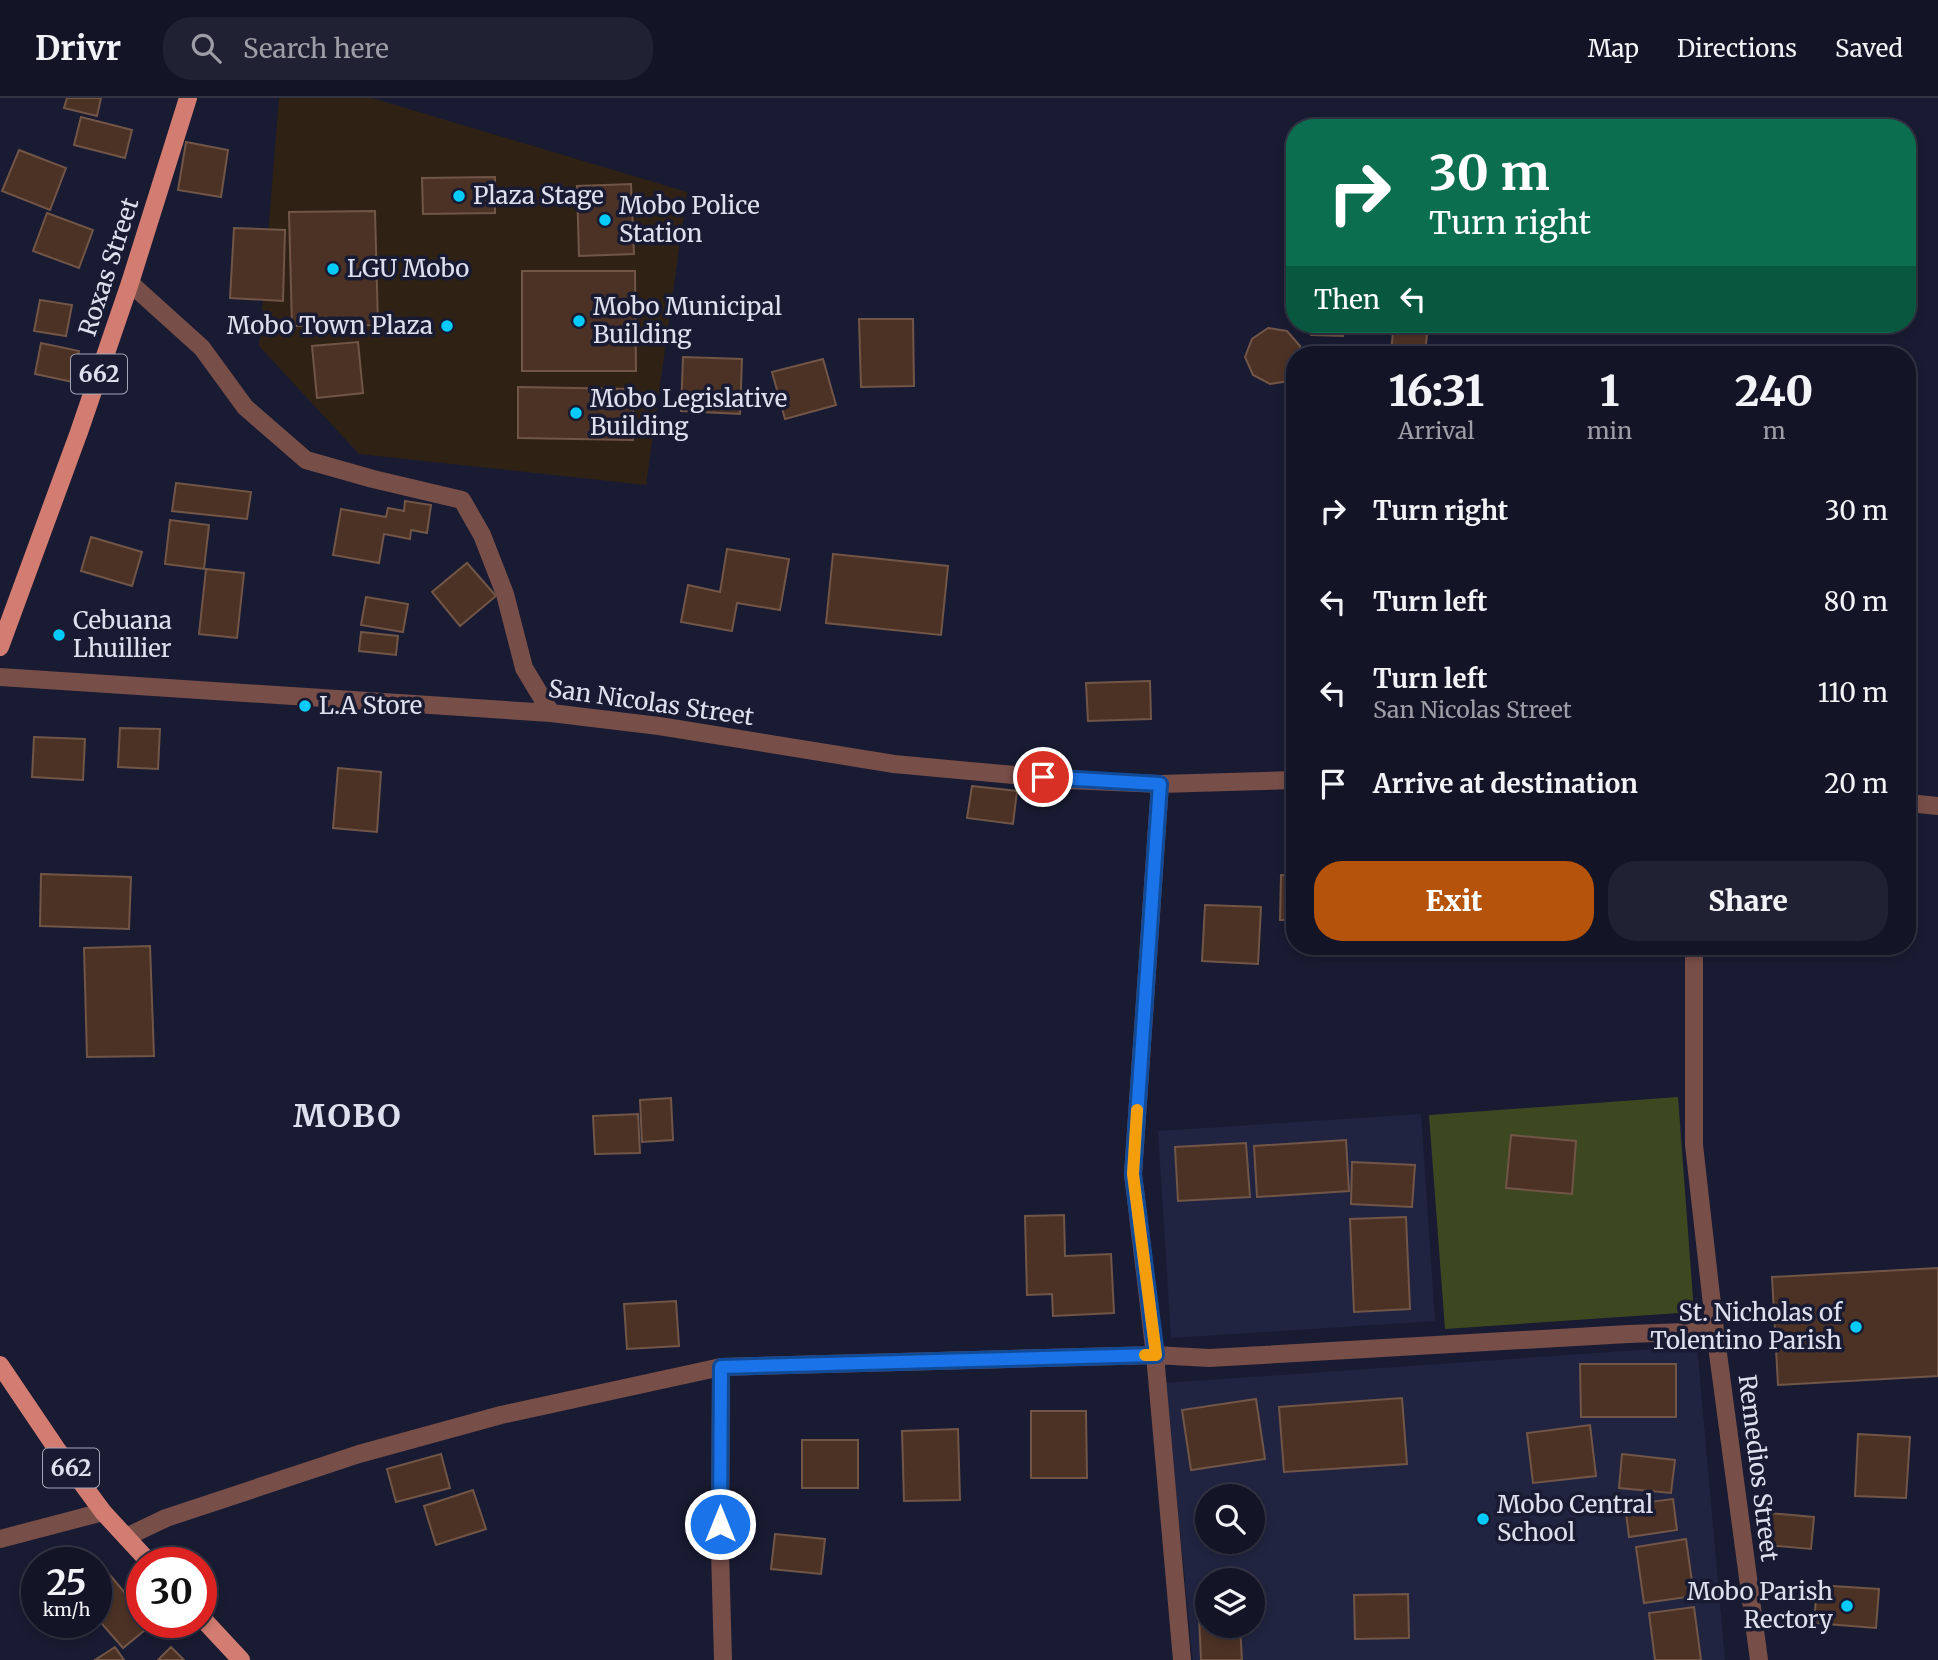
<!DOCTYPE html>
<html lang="en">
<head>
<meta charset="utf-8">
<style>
	:root { --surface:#131426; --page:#202132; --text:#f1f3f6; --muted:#9d9ea7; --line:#323343; --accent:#b45309 }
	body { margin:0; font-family:Merriweather,serif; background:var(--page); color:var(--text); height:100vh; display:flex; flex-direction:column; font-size:26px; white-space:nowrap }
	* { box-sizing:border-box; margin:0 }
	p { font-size:23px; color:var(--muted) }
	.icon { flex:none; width:38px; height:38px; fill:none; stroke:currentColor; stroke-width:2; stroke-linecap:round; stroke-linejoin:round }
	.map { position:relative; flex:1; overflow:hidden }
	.side { position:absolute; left:1286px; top:248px; width:630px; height:609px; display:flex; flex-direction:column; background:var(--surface); border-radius:28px; box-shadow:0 4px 10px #0003,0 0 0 2px var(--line) }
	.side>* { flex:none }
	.hud { position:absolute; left:1286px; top:21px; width:630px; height:214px; border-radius:28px; box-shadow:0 4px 10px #0003,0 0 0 2px var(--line); background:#0b6e4f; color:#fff; overflow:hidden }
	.controls { position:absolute; left:1195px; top:1386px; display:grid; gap:14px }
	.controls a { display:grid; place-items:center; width:70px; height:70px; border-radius:50%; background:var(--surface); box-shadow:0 4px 10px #0003,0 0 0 2px var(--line); font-size:35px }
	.speed { position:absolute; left:21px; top:1449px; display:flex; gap:14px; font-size:35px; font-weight:700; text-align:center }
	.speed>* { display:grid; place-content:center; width:91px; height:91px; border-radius:50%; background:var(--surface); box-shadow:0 4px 10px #0003,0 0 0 2px var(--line); line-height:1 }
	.speed small { font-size:18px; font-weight:400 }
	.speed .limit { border:10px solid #d22; background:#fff; color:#111 }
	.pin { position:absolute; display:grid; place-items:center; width:60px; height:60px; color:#fff; margin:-30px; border:4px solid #fff; border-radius:50%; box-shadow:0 2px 7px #0007 }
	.me { position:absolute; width:77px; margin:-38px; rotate:0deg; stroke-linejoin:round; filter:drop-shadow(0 0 5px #0008) }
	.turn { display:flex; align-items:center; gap:24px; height:147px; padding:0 28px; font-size:32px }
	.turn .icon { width:91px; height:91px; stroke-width:2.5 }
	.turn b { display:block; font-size:49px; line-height:60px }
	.then { display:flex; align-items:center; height:66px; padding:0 28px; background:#0003; gap:14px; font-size:26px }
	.eta { display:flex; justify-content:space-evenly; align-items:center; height:119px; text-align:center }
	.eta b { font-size:42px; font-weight:800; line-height:49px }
	.primary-button { display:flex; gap:14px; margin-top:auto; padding:14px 28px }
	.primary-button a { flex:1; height:80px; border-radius:28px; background:var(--accent); color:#fff; font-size:28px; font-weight:800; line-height:80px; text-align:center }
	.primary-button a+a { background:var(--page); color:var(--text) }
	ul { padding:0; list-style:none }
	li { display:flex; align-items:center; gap:21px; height:91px; padding:0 28px }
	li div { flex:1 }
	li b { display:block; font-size:26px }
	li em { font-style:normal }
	header { display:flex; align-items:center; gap:42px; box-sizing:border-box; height:98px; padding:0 35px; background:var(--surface); border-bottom:2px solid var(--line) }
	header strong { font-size:33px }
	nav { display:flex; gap:38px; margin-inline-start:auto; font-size:24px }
	.search { width:490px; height:63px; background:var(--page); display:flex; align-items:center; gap:18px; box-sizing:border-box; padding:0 24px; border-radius:28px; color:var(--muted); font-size:26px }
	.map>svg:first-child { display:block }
	.commercial { fill:#2f2215 }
	.built { fill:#212440; fill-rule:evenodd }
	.green { fill:#3d4820 }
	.building { fill:#4c3225; stroke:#715547; stroke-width:2 }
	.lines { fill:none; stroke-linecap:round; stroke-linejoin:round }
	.minor { stroke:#784e48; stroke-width:18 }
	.major { stroke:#d37c71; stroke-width:18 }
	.route-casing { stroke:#114b97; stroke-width:18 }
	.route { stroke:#1a73e8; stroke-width:12 }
	.slow { stroke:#f59e0b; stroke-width:12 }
	.poi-dot { fill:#03cbf9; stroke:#191b32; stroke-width:2.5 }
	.labels { text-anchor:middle; stroke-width:7; stroke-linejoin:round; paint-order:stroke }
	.shield { fill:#191b32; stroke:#a3a5b7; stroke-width:2 }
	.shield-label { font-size:23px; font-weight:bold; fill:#dee0f0 }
	.poi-label { font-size:24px; fill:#dee0f0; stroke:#191b32; text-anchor:start }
	.street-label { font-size:24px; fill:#dee0f0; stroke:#191b32 }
	.district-label { font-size:32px; font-weight:bold; letter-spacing:2px; fill:#dee0f0; stroke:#191b32 }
</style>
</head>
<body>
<header>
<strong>Drivr</strong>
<div class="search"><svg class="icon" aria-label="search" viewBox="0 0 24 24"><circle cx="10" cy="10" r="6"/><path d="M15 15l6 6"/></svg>Search here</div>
<nav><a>Map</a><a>Directions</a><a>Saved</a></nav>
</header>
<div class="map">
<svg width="1938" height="1562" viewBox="0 0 1938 1562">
	<rect width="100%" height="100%" fill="#191b32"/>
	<path class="commercial" d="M279,0H372L687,94L646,387L359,356L259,248Z"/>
	<path class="built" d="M1421,1016L1435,1223L1171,1240L1158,1033Z
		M1697,1248L1725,1562H1193L1165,1285ZM1208,1398H1253V1444H1208ZM1208,1482H1253V1528H1208Z"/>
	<path class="green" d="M1678,999L1694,1214L1445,1231L1429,1017Z"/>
	<path class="building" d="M67,0H101L97,18L64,10Z
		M81,19L132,32L125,60L74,47Z
		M186,44L228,52L221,99L178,92Z
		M19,52L66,70L50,112L2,93Z
		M495,79V115L423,116L422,80Z
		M631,86L634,156L579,158L577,88Z
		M375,113L378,227L292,228L289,114Z
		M47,115L93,132L79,170L33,153Z
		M234,130L285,132L283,203L230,200Z
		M522,173H635L636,273H522Z
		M40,202L72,207L66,238L34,233Z
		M859,221H913L914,288L861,289Z
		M1311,226H1343V238L1311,237Z
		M1394,226L1428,227L1425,256L1391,253Z
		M1268,230L1287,233L1300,248L1301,257H1295V275L1289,283L1270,286L1253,277L1245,259L1252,241Z
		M358,244L363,295L317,300L312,248Z
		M41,245L79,253L73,284L35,276Z
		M683,259L742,261L740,316L681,313Z
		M823,261L836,307L785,321L772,274Z
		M518,289L633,291V342L518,340Z
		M176,385L251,394L247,421L172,413Z
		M405,403L431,407L427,435L411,432L410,441L384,436L379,465L333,457L341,411L386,419L388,410L404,413Z
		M170,422L209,427L204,471L165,466Z
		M91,439L142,454L132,488L81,473Z
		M727,451L789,461L780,512L737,505L732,533L681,524L688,487L720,494Z
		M833,456L948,468L941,537L826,525Z
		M467,465L496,498L460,528L432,494Z
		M206,471L244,475L237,540L199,536Z
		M366,499L408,506L403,534L361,527Z
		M361,534L398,538L396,557L359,553Z
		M1150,583L1151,621L1088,623L1086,585Z
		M120,630L160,631L158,671L118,669Z
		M34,639L85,641L83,682L32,679Z
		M338,670L381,674L377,734L333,730Z
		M972,688L1017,693L1013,726L967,720Z
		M41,776L131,779L129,831L40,828Z
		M1281,777L1295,778V822H1280Z
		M1205,807L1261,809L1258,866L1202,863Z
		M150,848L154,958L87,959L84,850Z
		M671,1000L673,1042L642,1044L640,1002Z
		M638,1016L640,1055L595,1056L593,1018Z
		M1511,1037L1576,1043L1572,1096L1506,1090Z
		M1346,1042L1349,1093L1257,1099L1254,1048Z
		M1246,1045L1250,1099L1178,1103L1175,1049Z
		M1352,1064L1415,1067L1412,1109L1351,1106Z
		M1064,1117L1065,1158L1111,1156L1114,1215L1053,1218L1052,1196L1027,1197L1025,1118Z
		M1406,1119L1410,1211L1354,1214L1350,1121Z
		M1938,1170V1278L1778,1287L1772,1179Z
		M676,1203L679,1248L627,1251L624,1206Z
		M1580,1266H1676V1319H1581Z
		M1402,1300L1407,1366L1284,1374L1279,1309Z
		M1256,1301L1265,1361L1191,1372L1182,1312Z
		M1031,1313H1086L1087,1380H1031Z
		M1590,1327L1596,1378L1533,1385L1527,1335Z
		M958,1331L960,1402L904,1403L902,1333Z
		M1858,1336L1910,1339L1906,1400L1855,1398Z
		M802,1342H858V1390H802Z
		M441,1356L450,1390L396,1404L387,1371Z
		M1622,1356L1675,1362L1671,1395L1619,1390Z
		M473,1392L486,1431L436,1447L424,1408Z
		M1673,1401L1677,1432L1629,1439L1625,1407Z
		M1769,1415L1814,1419L1811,1451L1766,1447Z
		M775,1436L825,1441L821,1476L771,1471Z
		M1686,1441L1694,1498L1644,1505L1636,1449Z
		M109,1476L142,1515V1524H149L151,1527L123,1550L96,1519V1487Z
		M1817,1487L1879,1491L1876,1530L1814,1525Z
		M1408,1496L1409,1540L1355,1541L1354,1497Z
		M1694,1509L1701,1562H1655L1649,1515Z
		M1199,1518H1208V1528H1240L1242,1562H1201Z
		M115,1549L124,1562H95Z
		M171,1549L184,1562H158Z"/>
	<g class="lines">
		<path class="minor" d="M130,185L202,250L245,309L306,362L373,381L462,402L482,437L505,496L524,570L551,615
			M0,579L551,615L659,628L894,666L1068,682L1160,686L1295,682
			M1160,686L1133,1076L1155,1257L1182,1562
			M1908,705L1938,708
			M1694,849V1047L1715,1233L1759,1562
			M721,1269L720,1453L723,1562
			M126,1439L166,1420L359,1356L501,1317L721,1269L1155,1257L1209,1260L1628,1236L1715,1233
			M0,1441L103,1414"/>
		<path class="major" d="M0,549L79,334L130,185L188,0
			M0,1267L56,1350L103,1414L150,1465
			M201,1519L241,1562"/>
	</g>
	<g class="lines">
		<defs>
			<path id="route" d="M720,1426L721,1269L1156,1257L1133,1076L1160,686L1043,679"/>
		</defs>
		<use href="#route" class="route-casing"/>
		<use href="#route" class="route"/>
		<path class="slow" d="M1137,1012L1133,1076L1156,1257H1145"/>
	</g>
	<g class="poi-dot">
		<circle cx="459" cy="98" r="7"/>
		<circle cx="605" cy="122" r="7"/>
		<circle cx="333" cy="171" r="7"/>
		<circle cx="579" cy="223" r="7"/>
		<circle cx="447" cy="228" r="7"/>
		<circle cx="576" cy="315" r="7"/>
		<circle cx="59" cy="537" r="7"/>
		<circle cx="305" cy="608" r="7"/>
		<circle cx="1856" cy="1229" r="7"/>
		<circle cx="1483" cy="1421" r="7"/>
		<circle cx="1847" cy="1508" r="7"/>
	</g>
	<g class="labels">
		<g class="shield">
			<rect x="71" y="256.5" width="56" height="39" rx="5"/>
			<rect x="43" y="1350.5" width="56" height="39" rx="5"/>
		</g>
		<g class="shield-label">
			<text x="99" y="284">662</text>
			<text x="71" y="1378">662</text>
		</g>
		<g class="poi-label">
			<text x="473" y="106">Plaza Stage</text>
			<text x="619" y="116">Mobo Police<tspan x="619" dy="28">Station</tspan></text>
			<text x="347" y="179">LGU Mobo</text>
			<text x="593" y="217">Mobo Municipal<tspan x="593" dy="28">Building</tspan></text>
			<text x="433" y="236" text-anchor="end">Mobo Town Plaza</text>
			<text x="590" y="309">Mobo Legislative<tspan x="590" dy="28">Building</tspan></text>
			<text x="73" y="531">Cebuana<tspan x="73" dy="28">Lhuillier</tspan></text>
			<text x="319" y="616">L.A Store</text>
			<text x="1842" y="1223" text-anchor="end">St. Nicholas of<tspan x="1842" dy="28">Tolentino Parish</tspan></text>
			<text x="1497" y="1415">Mobo Central<tspan x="1497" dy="28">School</tspan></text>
			<text x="1833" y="1502" text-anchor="end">Mobo Parish<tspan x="1833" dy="28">Rectory</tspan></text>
		</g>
		<g class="street-label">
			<text transform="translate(109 169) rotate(-72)" y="8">Roxas Street</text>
			<text transform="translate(651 605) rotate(8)" y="8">San Nicolas Street</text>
			<text transform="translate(1758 1370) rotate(83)" y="8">Remedios Street</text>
		</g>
		<g class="district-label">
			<text x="348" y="1029">MOBO</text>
		</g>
	</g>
</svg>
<div class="controls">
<a><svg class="icon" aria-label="search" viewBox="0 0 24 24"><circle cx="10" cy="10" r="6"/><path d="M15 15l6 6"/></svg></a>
<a><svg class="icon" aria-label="layers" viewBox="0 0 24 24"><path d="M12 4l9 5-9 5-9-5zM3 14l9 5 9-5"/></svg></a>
</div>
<div class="speed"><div>25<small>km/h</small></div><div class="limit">30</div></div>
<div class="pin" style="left:1043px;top:679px;background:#d93025"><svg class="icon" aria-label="arrive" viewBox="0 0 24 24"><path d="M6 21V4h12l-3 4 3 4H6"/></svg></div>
<svg class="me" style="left:720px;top:1426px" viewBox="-20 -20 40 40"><circle r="17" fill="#1a73e8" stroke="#fff" stroke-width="3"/><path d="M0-11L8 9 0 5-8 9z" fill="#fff"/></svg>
<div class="hud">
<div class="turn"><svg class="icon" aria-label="right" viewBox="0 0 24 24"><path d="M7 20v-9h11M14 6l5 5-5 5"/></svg><div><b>30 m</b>Turn right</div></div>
<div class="then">Then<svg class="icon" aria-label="left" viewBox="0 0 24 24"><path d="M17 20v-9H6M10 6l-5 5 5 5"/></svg></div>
</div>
<section class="side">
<div class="eta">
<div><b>16:31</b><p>Arrival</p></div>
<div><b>1</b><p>min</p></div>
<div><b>240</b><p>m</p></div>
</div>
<ul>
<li><svg class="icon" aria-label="right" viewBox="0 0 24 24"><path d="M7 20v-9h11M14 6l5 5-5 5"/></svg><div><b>Turn right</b></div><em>30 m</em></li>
<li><svg class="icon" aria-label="left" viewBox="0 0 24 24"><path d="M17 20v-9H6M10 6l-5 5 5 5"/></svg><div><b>Turn left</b></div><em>80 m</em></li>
<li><svg class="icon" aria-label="left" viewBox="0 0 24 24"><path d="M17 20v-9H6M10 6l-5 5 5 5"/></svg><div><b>Turn left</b><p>San Nicolas Street</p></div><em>110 m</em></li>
<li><svg class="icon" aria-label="arrive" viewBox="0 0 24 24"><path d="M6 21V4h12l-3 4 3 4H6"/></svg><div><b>Arrive at destination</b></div><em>20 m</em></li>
</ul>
<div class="primary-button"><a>Exit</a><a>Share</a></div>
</section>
</div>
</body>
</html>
